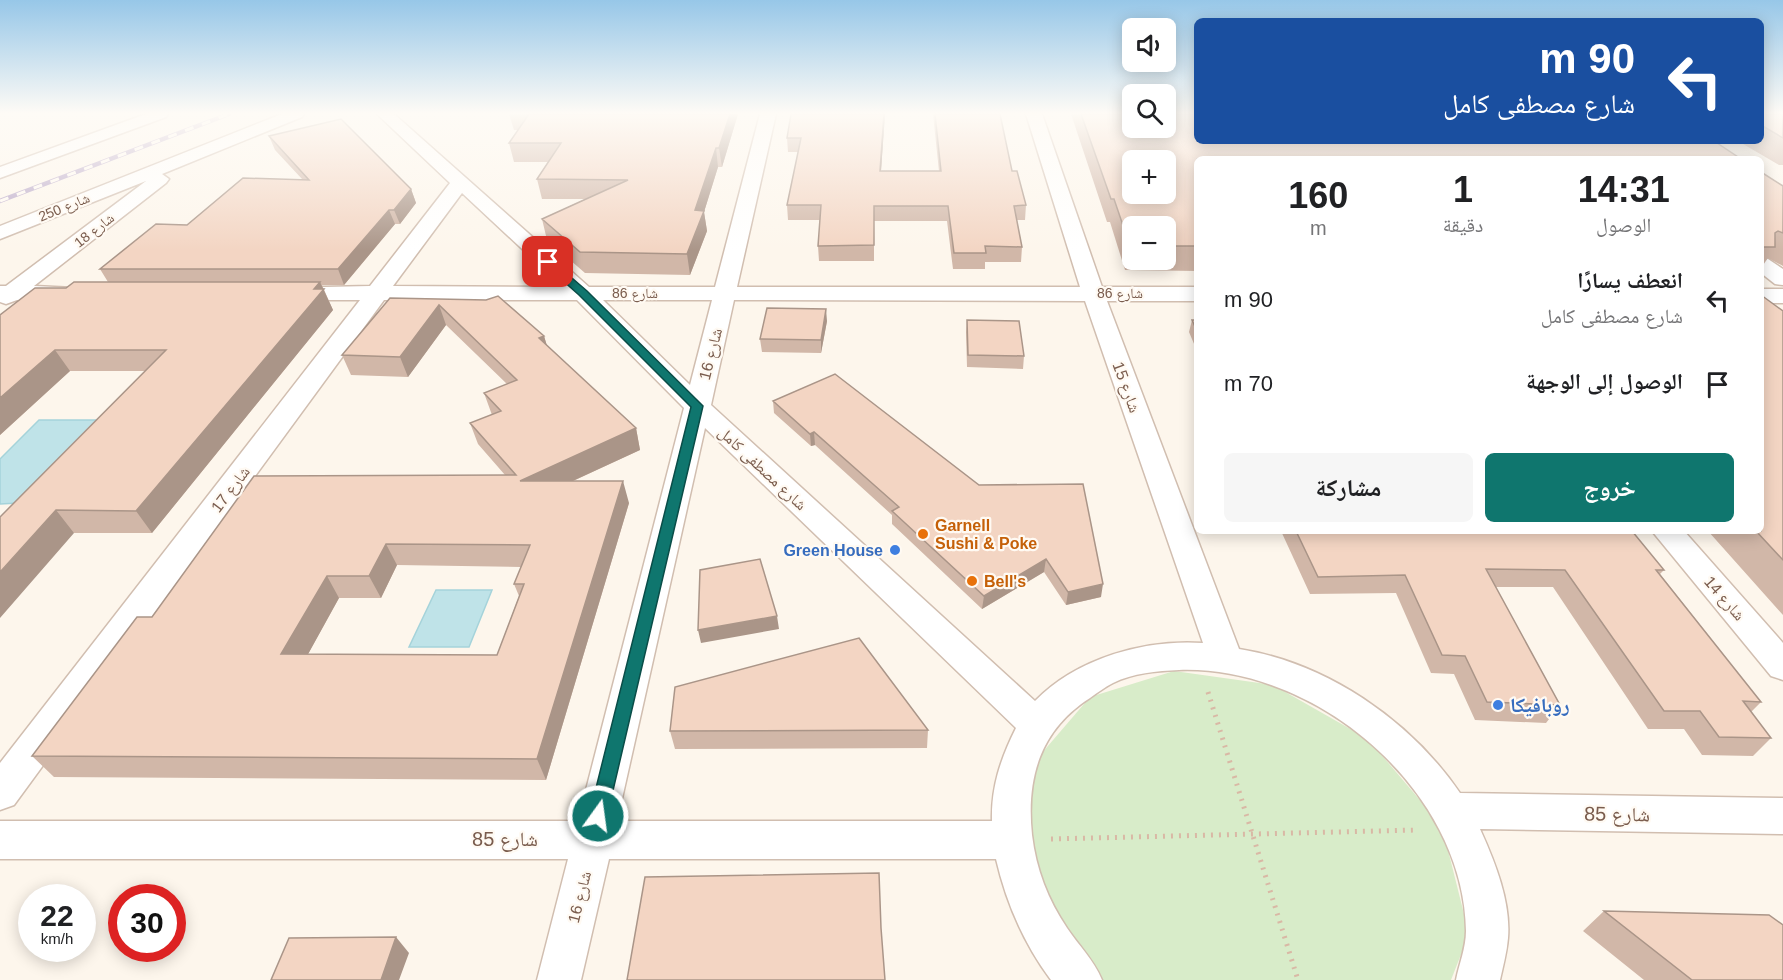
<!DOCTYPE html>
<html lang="ar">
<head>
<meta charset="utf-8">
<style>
	:root { --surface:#fff; --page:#f6f6f6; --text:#202124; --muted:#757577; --accent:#0f766e }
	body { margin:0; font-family:Helvetica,"Noto Naskh Arabic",sans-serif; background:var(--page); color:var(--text); direction:rtl; height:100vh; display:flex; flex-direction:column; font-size:22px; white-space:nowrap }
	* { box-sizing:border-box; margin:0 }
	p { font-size:20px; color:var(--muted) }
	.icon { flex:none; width:33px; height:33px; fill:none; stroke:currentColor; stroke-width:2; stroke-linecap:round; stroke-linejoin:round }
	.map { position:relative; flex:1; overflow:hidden; direction:ltr }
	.details { position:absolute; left:1194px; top:156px; width:570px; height:378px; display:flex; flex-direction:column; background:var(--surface); border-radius:9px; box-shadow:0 3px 15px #0003; direction:rtl }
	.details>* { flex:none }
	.banner { position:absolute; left:1194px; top:18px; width:570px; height:126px; border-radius:9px; box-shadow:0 3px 15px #0003; direction:rtl; background:#1a4fa0; color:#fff; overflow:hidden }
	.fabs { position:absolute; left:1122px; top:18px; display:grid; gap:12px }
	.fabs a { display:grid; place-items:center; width:54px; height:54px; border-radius:9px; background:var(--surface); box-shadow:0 3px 15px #0003; font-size:30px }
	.speed { position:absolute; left:18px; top:884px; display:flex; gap:12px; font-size:30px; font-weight:700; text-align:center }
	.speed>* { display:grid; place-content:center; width:78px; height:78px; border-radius:50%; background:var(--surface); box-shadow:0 3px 15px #0003; line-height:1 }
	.speed small { font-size:15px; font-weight:400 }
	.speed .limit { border:9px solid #d22; background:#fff; color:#111 }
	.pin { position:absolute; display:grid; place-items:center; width:51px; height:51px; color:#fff; margin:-26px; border-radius:12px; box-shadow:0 3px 9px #0006 }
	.me { position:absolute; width:66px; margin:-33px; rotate:14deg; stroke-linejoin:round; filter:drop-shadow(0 0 4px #0008) }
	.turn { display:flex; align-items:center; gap:21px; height:126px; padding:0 30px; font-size:27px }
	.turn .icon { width:78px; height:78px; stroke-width:2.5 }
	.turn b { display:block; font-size:42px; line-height:51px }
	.eta { display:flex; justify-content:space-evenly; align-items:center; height:102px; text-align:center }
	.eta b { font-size:36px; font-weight:700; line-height:42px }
	.button { display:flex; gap:12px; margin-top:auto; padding:12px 30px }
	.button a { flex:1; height:69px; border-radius:9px; background:var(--accent); color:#fff; font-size:24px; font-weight:700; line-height:69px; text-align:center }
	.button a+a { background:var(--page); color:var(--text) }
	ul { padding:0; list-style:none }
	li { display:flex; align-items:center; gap:18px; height:84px; padding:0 30px }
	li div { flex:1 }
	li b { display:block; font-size:22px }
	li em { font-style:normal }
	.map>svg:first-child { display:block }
	.green { fill:#d8ecc9 }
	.water { fill:#bfe3e8; stroke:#a5d3da; stroke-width:1.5 }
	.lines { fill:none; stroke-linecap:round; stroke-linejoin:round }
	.street-casing { stroke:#d1beb0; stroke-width:3 }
	.path { stroke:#d9b8a5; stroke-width:5; stroke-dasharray:2 6; stroke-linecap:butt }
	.street { fill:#fff; fill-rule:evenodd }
	.rail-casing { stroke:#b9a8c9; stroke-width:4.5 }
	.rail { stroke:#fffaf3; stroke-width:3; stroke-dasharray:9; stroke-linecap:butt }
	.wall { fill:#d1b7a8; fill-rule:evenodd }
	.shaded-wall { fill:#aa9588 }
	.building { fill:#f3d5c3; stroke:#aa9588; stroke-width:1.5; fill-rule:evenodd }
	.route { fill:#0f766e; stroke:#0a4d48; stroke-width:1.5 }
	.food-dot { fill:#e8710a; stroke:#fffaf3; stroke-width:2 }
	.shop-dot { fill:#3f7fe0; stroke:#fffaf3; stroke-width:2 }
	.labels { text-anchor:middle; stroke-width:4.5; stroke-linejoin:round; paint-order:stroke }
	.far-street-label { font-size:14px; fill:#7a5c4d; stroke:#fffaf3 }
	.street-label { font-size:16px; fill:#7a5c4d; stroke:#fffaf3 }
	.food-label { font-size:16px; font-weight:bold; fill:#c56008; stroke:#fffaf3; text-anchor:start }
	.shop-label { font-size:16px; font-weight:bold; fill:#366cbe; stroke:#fffaf3; text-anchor:end }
	.near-shop-label { font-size:20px; font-weight:bold; fill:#366cbe; stroke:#fffaf3; text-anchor:start }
	.near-street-label { font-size:20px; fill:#7a5c4d; stroke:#fffaf3 }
</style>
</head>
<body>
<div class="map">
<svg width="1783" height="980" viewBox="0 0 1783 980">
	<rect width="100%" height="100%" fill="#fdf6ec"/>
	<path class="green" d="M1174,671L1273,685L1368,739L1442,826L1469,934L1451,980H1098L1079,965L1027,857L1035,761L1090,697Z"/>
	<path class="water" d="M39,420H97L18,503L0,504V459Z
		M436,590H492L469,647H409Z"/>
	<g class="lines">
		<defs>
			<path id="street" d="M146,114H168L166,117L0,178V167Z
				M282,114H304L302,117L162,174L169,179L166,183L34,286L75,288L78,293L75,298L17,300L6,304L0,302V286H6L146,181L0,239V226Z
				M377,114H394L589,287H715L760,114H776L737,287H1080L1026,114H1042L1102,287H1197V301H1107L1239,649C1327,663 1410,720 1460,793L1783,798V834L1480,829C1495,862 1511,902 1508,938C1507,952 1503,966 1500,980H1456C1459,964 1466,948 1466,931C1464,790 1316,665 1179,670C1157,671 1133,673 1113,683C1105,687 1097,693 1090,698C1040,730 1026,778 1032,835C1036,869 1048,900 1067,928C1079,946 1094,960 1102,980H1051C1024,944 1006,902 996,859H609L581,980H537L568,859H0V821H578L684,408L577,300H384L14,805L0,810V763L360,300H287L279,298L276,293L279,288L370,286L450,183ZM462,193L563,287L393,286ZM603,300H712L690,385ZM734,300L1085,301L1203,643C1145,639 1077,658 1035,701L711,405ZM705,428L1016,728C1001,758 991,787 992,821H617Z
				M1761,257L1768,259L1783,269V285L1775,284L1761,273Z
				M1761,289H1783V303H1761Z
				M1652,531H1684L1783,643V680L1771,676Z"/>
		</defs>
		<use href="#street" class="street-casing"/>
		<path class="path" d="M1208,692L1298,980
			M1051,839L1418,830"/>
		<use href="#street" class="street"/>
		<defs>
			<path id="rail" d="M0,201L229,114"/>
		</defs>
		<use href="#rail" class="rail-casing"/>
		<use href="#rail" class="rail"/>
	</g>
	<path class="wall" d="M509,114H738L722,167H718L704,212L707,231L690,275L585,273L547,240L542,219L585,199H542L537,179L548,162H514L509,143L518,130H514Z
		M885,114L881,171H939L933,114H1000L1012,171L1026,205L1025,220H1017L1022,247L1021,262H985V269H953L947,221H874V261H819L818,246L820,220H788L787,205L798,152H788L787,138Z
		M1071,114H1132L1197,159V271L1125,270L1110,222H1107ZM1132,226H1166V260H1132Z
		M1761,114H1783V165H1779L1738,141H1761Z
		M269,136L411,189L416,203L400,224H395L344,285H322L333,310L152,533H74L0,517L145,371H70L0,435V315L66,288L108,282L100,269L187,225L302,179L275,150Z
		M1761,172L1783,186V266L1768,258L1761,268Z
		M390,298L486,300L544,336L547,346L636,428L640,450L573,481L629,503L546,780L54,777L32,756L152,617L505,475L478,444L470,423L492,415L484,393L507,384L446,325L408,377L351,375L342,355ZM397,565L521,567L514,584L519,596L497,655L308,654L339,598H381Z
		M1783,311V615L1708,531H1761Z
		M967,320L1024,356L1023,369L967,367L966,332Z
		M1192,320H1197V351L1189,332Z
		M827,321L821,353L762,352L760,339Z
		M835,374L1101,597L1066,605L1044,572L982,609L892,524V515L815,445L811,446L774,413L773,401Z
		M1281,531H1632L1664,570L1660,574L1761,702L1751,712L1771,738L1753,756L1702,755L1684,729H1648L1553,587H1495L1560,705L1546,723L1475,720L1454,674L1431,673L1396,593L1310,594Z
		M928,730L927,748L675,749L670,731Z
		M1604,911L1783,980H1644L1583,931Z"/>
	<path class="shaded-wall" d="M730,114H738L722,167L719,148Z
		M884,114H885L880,185V171Z
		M716,148L718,167L704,212L707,231L690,275L687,254L695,210Z
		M411,189L416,203L400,224L394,210Z
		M389,210L395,224L344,285L338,269Z
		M320,282L333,310L152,533L136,511Z
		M439,305L446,325L408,377L400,357Z
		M826,309L827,321L821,353V340Z
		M544,336L550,356L539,338Z
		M55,350L70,371L0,435V398Z
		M636,428L640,450L527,502L520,481Z
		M814,432L815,445L811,446L810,434Z
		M623,481L629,503L546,780L537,759Z
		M56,510L74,533L0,618V572Z
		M386,544L397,565L381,598L369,576Z
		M1046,559L1044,572L982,609L984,596Z
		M327,576L339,598L296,676L281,654Z
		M1103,584L1101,597L1066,605L1068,592Z
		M777,616L779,629L701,643L698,630Z
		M396,937L409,953L399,980H381Z"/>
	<path class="building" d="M529,114H730L719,148H716L695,210L704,211L687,254L580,252L542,219L628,180L537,179L561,143H509Z
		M791,114H884L880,171H941L935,114H1000L1012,171H1017L1026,205L1014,206L1022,247L985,246L986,253H954L948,206H874V245L818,246L821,205H787L801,138H787Z
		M1081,114H1132V128H1166V114H1197V141H1714L1741,159H1197V246H1166V226H1132V246H1130L1114,199H1111ZM1132,160H1166V194H1132Z
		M1761,114H1783V138L1761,125Z
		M341,119L411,189L394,210H389L338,269H100L156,224L187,225L243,178L309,180L269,136Z
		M1761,172L1783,186V233L1778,231L1775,233V247H1761Z
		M74,282H320L314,289H324L136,511L56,510L0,572V517L166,350H55L0,398V315L35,288H66Z
		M1761,295L1783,311V560L1756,531H1761Z
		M498,296L544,336L539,338L636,428L520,481H623L537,759L32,756L137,617H152L254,476L516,475L470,423L501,411L484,393L517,380L439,305L400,357L342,355L390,298L486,300ZM386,544L530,545L514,584H524L497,655L281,654L327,576H369Z
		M767,308L826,309L821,340L760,339Z
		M967,320L1019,321L1024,356L968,355Z
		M1192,320H1197V331Z
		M835,374L979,485L1083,484L1103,584L1068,592L1046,559L984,596L892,511L899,507L814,432L810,434L773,401Z
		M1296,531H1632L1664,570H1656L1761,702L1743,701L1771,738L1719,737L1700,711H1664L1565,570L1486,569L1560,705L1487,702L1465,656L1442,655L1405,575L1318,577Z
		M760,559L777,616L698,630L700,570Z
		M859,638L928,730L670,731L675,687Z
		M879,873L881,928L885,980H627L645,877Z
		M1604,911L1769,915L1783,925V980H1692Z
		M396,937L381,980H271L289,938Z"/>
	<linearGradient id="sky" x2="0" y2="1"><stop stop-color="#97c7e8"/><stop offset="0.45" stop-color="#fefbf6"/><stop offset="1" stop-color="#fefbf6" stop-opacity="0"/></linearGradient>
	<rect width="1783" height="251" fill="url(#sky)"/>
	<path class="route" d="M544,260H551L587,291L703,406L607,816L605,822L598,825L591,822L589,816L691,407L579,295L544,264Z"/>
	<g class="food-dot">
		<circle cx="923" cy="534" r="6"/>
		<circle cx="972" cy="581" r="6"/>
	</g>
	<g class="shop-dot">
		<circle cx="895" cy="550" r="6"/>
		<circle cx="1498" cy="705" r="6"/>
	</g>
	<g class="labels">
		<g class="far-street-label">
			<text transform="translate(64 207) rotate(-22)" y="5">شارع 250</text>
			<text transform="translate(94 230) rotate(-38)" y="5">شارع 18</text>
			<text x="635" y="298">شارع 86</text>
			<text x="1120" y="298">شارع 86</text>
		</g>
		<g class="street-label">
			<text transform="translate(710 354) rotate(-76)" y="6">شارع 16</text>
			<text transform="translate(1127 387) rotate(70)" y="6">شارع 15</text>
			<text transform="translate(763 468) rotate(43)" y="6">شارع مصطفى كامل</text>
			<text transform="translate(230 489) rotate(-53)" y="6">شارع 17</text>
			<text transform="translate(1725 598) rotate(49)" y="6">شارع 14</text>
			<text transform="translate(579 897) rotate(-76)" y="6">شارع 16</text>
		</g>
		<g class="food-label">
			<text x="935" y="531">Garnell<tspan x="935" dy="18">Sushi &amp; Poke</tspan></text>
			<text x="984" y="587">Bell's</text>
		</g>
		<g class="shop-label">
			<text x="883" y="556">Green House</text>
		</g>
		<g class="near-shop-label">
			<text x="1510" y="712">روبافيكا</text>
		</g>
		<g class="near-street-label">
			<text transform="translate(1617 814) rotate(1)" y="7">شارع 85</text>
			<text x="505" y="846">شارع 85</text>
		</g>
	</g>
</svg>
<div class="fabs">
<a><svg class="icon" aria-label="sound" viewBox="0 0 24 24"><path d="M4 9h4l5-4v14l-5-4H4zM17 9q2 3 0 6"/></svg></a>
<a><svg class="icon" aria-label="search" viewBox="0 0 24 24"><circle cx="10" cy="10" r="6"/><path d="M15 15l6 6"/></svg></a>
<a>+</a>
<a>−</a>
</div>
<div class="speed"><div>22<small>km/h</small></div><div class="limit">30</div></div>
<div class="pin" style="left:548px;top:262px;background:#d93025"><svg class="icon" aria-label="arrive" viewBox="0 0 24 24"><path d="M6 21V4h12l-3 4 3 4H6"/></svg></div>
<svg class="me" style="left:598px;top:816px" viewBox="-20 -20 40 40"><circle r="17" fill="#0f766e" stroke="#fff" stroke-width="3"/><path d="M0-11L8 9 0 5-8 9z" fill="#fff"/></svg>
<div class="banner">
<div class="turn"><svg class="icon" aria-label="left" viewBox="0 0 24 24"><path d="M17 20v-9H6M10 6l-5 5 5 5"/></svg><div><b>90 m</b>شارع مصطفى كامل</div></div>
</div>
<section class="details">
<div class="eta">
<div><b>14:31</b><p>الوصول</p></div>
<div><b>1</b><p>دقيقة</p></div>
<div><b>160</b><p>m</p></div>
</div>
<ul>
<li><svg class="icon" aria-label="left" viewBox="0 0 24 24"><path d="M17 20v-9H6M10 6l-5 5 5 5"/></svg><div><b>انعطف يسارًا</b><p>شارع مصطفى كامل</p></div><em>90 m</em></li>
<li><svg class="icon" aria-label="arrive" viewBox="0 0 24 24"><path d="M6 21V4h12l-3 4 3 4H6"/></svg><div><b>الوصول إلى الوجهة</b></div><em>70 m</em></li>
</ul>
<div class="button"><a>خروج</a><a>مشاركة</a></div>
</section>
</div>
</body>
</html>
